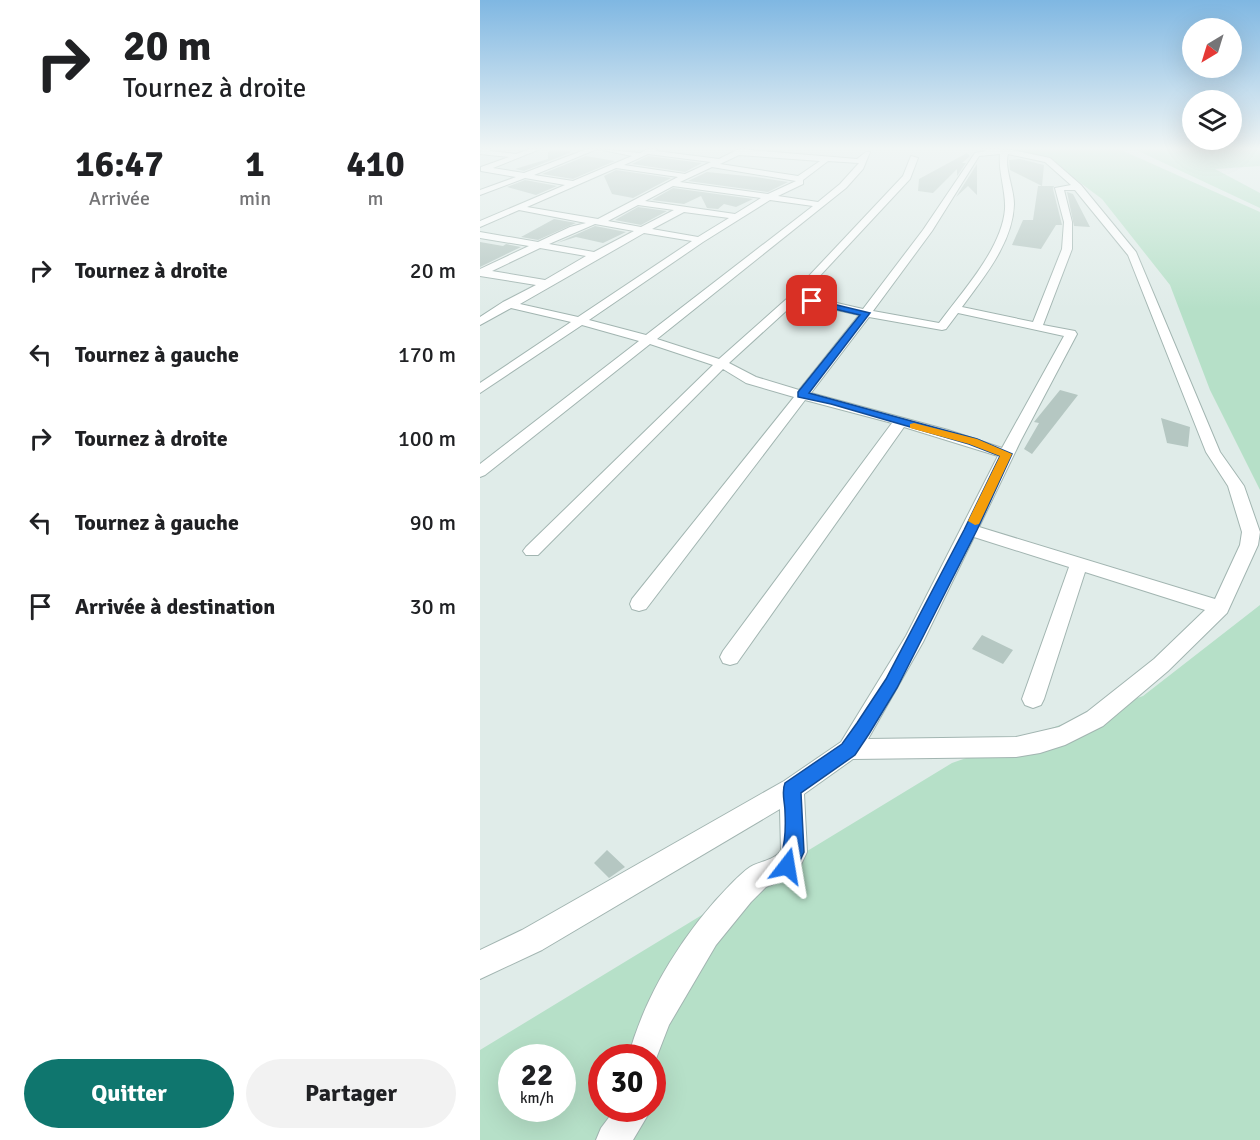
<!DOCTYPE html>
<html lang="fr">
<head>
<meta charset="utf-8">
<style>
	:root { --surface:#fff; --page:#f2f2f2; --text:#202124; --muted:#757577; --accent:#0f766e }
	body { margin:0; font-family:Signika,sans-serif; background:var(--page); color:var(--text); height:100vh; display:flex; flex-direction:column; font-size:22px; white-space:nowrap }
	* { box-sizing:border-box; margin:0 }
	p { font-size:20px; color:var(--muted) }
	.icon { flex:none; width:33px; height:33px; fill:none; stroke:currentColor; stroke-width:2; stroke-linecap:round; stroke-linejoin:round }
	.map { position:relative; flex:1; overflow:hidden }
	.details { display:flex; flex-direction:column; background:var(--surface); width:480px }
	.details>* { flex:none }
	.banner { background:#fff; color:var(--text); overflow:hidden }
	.needle { width:39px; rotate:218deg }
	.fabs { position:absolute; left:702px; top:18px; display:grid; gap:12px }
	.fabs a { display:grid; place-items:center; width:60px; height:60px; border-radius:50%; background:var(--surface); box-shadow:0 6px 24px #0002; font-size:30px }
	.speed { position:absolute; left:18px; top:1044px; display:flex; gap:12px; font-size:30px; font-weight:700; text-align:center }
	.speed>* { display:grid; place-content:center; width:78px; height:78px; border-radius:50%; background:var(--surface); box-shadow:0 6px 24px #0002; line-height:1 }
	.speed small { font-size:15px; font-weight:400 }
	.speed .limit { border:9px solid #d22; background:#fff; color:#111 }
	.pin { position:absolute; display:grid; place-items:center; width:51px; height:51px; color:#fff; margin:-26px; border-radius:12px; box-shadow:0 3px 9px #0006 }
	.me { position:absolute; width:66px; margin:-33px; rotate:14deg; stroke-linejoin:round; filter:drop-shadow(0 0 4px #0008) }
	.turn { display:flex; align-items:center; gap:21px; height:126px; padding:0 24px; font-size:27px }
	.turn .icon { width:78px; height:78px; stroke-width:2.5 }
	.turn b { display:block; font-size:42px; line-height:51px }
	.eta { display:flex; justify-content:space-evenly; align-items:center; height:102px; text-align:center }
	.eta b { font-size:36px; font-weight:700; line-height:42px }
	.action { display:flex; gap:12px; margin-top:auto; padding:12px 24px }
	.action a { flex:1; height:69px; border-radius:36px; background:var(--accent); color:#fff; font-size:24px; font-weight:700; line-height:69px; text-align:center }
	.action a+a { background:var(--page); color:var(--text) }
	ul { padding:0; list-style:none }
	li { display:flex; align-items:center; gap:18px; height:84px; padding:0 24px }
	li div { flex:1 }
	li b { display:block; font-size:22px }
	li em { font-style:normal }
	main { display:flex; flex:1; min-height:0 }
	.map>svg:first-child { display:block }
	.green { fill:#b6e0c8; fill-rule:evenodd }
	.building { fill:#b5c7c2 }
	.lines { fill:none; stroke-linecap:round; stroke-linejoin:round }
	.minor-casing { stroke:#a2b5b1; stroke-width:2 }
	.minor { fill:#fff; fill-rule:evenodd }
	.route { fill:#1a73e8; stroke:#114b97; stroke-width:1.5 }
	.slow { fill:#f59e0b }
</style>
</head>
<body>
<main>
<section class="details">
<div class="banner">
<div class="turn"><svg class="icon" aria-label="right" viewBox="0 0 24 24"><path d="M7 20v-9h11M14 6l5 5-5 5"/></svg><div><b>20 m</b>Tournez à droite</div></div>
</div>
<div class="eta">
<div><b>16:47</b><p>Arrivée</p></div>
<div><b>1</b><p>min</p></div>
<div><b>410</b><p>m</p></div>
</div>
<ul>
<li><svg class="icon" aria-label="right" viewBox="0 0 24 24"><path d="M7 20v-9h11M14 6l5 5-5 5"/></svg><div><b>Tournez à droite</b></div><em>20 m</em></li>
<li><svg class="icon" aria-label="left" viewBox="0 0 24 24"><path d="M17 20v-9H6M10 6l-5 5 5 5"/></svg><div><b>Tournez à gauche</b></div><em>170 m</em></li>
<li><svg class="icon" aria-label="right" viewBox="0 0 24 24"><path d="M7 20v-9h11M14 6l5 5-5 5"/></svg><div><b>Tournez à droite</b></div><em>100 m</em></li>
<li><svg class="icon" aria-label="left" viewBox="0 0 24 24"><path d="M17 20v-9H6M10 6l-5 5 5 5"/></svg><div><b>Tournez à gauche</b></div><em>90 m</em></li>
<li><svg class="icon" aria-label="arrive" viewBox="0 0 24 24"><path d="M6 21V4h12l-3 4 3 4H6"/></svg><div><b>Arrivée à destination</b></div><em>30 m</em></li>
</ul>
<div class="action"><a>Quitter</a><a>Partager</a></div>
</section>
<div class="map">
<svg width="780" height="1140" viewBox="0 0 780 1140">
	<rect width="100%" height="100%" fill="#e0ece9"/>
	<path class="green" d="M520,149H639L780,212V490L730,390L690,285L622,199L567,158Z
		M654,149H780V166L735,169L780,193V208Z
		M780,605V1140H0V1050L472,763L663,696ZM32,1058H82V1108H32ZM122,1058H172V1108H122Z"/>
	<path class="building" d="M79,149L92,152L44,171L35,169L68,159V152Z
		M487,153L490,156L482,163H486L477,176V169L453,193L438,191L439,179Z
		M106,156L135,161L93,179L62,174Z
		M168,156L222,163L205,172L152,164Z
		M540,159L564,165L562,186H574L573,189L582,225H576L561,249L532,245L543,220H553L558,186H562L530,170L529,160Z
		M497,164V195L488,186L476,197Z
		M136,170L191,178L153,198L132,194L124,176Z
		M227,172L276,177L308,182L288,192L208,181Z
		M45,180L77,186L56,195L27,187Z
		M193,188L273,199L256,207L244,204L238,209L227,208L221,196L204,204L172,200Z
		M587,192L593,194L610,227L594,226Z
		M158,207L187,211L161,225L135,220Z
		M74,219L96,223L58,240L41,237Z
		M115,226L146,232L123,243L96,237L77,243Z
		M0,242L23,246L26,244L41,247L0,267Z
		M580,390L598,395L552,454L544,449L559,423L554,422Z
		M681,418L710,427L708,447L687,443Z
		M502,635L533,650L523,664L492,649Z
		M127,850L145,867L129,878L114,863Z"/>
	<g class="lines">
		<defs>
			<path id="minor" d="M12,149L10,151L36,154L50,149H60L13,168L44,173L107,149H117L54,175L93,181L152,156L118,149L160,153L167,149H177L176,151L239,159L259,149L377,159L386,152H390L383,169L366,188L177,339L239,359L311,295L423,176L431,156L438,158L430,179L322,295L383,309L443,230L495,153L506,151L501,149L532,150L570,158L601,185L656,252L740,452L764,486L780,532L778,545L747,613L688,671L623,726L585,745L560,753L536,757L373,759L324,794L327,852L316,875L286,887L271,902L236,945L189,1025L172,1069V1058H148C165,993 206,929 253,882C258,877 264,871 270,867C280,861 296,860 301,850L300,809L62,950L0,979V950L42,930L304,781L361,742L426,636L518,456L424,427L257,663L250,665L243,663L240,657L243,651L412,423L325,400L166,609L159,611L152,609L150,604L152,599L314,397L266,383L243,369L58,555H46L43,551L46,547L233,365L170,344L5,475L0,477V464L159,341L102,325L0,393V383L91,322L31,308L0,325V317L23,302L56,285L0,276V269L49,246L0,238V232L58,242L90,227L106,223L39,210L0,227V221L85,185L45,178L0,195V190L36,177L1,171V167L29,157L0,154L2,149ZM168,154L231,162L205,174L144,165ZM520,154C518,171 526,191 525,209C522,249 481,293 459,323L393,311L452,231L499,156ZM528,154L565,162L591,185L575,188L584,222L582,249L553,322L482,307C503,278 533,243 534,204C534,188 524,168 528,154ZM259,155L340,161L318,176L240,164ZM348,161L379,163L360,184L338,202L298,196L323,184V180ZM232,167L316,181L288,194L200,182ZM136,168L198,177L118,219L47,207ZM193,186L281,198L255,214L165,201ZM584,190H595L648,255L726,452L748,486L762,532L760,545L735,599L499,527L541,440L597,334L595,331L563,325L592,249V222ZM290,200L333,206L166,335L109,320L223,242ZM158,205L194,210L161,227L128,221ZM204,212L249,218L218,237L172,229ZM115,224L154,231L114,252L69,244ZM164,233L212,241L98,317L40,304ZM60,248L106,256L65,280L12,271ZM317,301L379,315L319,390L276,377L249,363ZM478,313L584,336L522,448L468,430L331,393L389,317L462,330L466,329ZM494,537L589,567L542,699L545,705L553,708L561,705L564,699L605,572L725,610L674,659L607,712L579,727L536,737L388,739L443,642Z
				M136,1108H172L153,1140H116L121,1128Z"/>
		</defs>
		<use href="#minor" class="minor-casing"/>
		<use href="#minor" class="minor"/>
	</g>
	<linearGradient id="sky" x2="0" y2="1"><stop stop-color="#7fb7e2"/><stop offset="0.48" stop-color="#f1f6f5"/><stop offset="1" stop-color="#f1f6f5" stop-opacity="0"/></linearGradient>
	<rect width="780" height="309" fill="url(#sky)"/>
	<path class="route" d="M332,299L390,313L329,393L497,439L532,454L497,530L417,688L389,734L375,755L321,793L324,852L314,873L307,875L300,873L297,866C305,848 306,832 305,812C305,802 301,792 305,783L362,744L377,723L406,679L484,530L520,456L489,444L351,404L318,397V392L380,315L329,303L328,301Z"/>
	<path class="slow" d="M434,423L497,439L532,454L499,524L495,525L488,521L520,456L489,444L430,428V424Z"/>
</svg>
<div class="fabs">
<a><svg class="needle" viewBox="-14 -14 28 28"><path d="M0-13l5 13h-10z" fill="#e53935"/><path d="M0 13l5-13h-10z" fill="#757577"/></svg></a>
<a><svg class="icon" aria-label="layers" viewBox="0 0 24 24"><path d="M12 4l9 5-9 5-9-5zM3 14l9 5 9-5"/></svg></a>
</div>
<div class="speed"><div>22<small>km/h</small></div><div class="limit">30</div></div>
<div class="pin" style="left:332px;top:301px;background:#d93025"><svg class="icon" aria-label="arrive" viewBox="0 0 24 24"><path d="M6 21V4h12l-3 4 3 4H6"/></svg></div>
<svg class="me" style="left:307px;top:866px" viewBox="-20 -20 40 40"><path d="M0-17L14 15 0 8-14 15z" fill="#1a73e8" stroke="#fff" stroke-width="4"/></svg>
</div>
</main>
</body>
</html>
